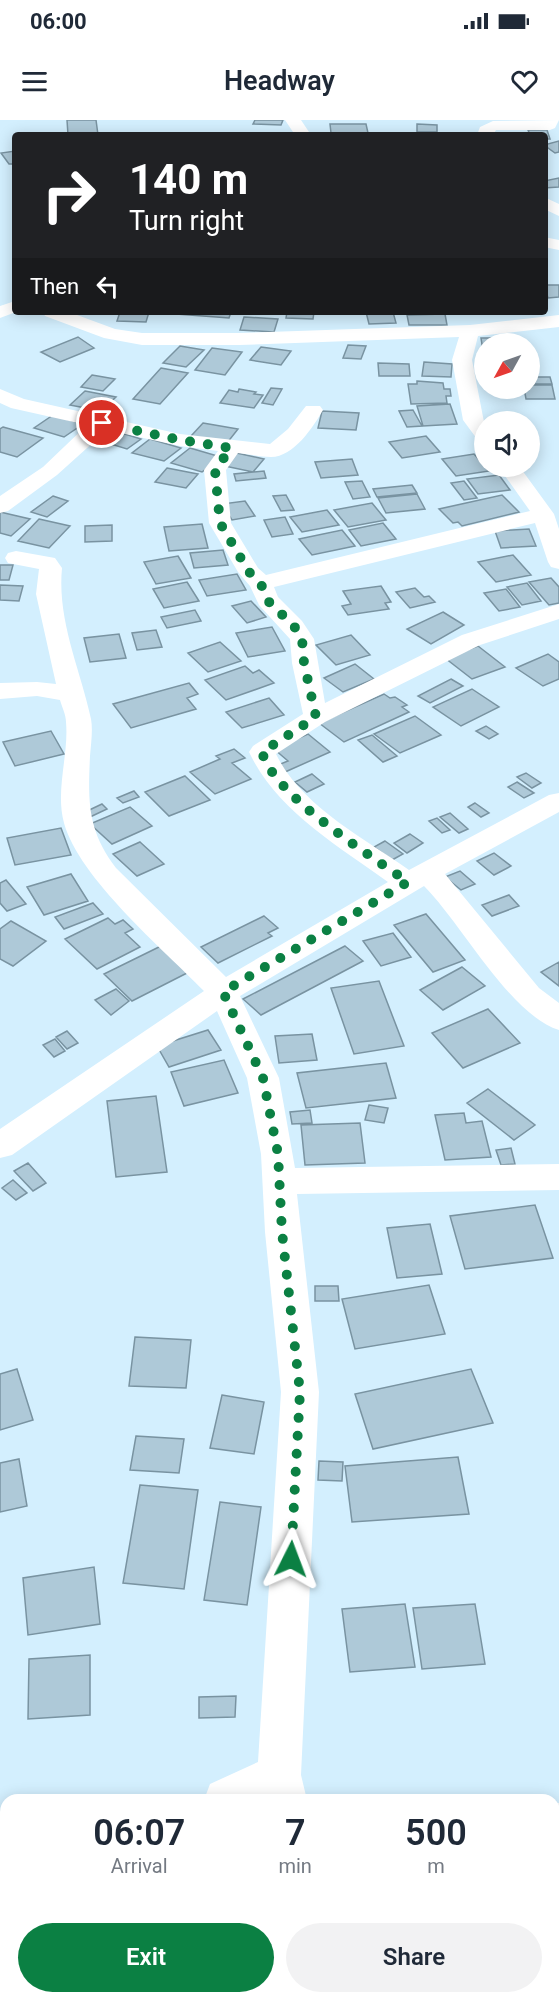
<!DOCTYPE html>
<html lang="en">
<head>
<meta charset="utf-8">
<style>
	:root { --surface:#fff; --page:#f2f2f3; --text:#1f2937; --muted:#747a83; --accent:#0b8043 }
	body { margin:0; font-family:Roboto,sans-serif; background:var(--page); color:var(--text); height:100vh; display:flex; flex-direction:column; font-size:22px; white-space:nowrap }
	* { box-sizing:border-box; margin:0 }
	p { font-size:20px; color:var(--muted) }
	.icon { flex:none; width:33px; height:33px; fill:none; stroke:currentColor; stroke-width:2; stroke-linecap:round; stroke-linejoin:round }
	.map { position:relative; flex:1; overflow:hidden }
	.details { position:absolute; left:0px; top:1674px; width:560px; height:210px; display:flex; flex-direction:column; background:var(--surface); border-radius:18px 18px 0 0; box-shadow:0 3px 15px #0003 }
	.details>* { flex:none }
	.banner { position:absolute; left:12px; top:12px; width:536px; height:183px; border-radius:6px; box-shadow:0 3px 15px #0003; background:#202124; color:#fff; overflow:hidden }
	.needle { width:39px; rotate:230deg }
	.tools { position:absolute; left:474px; top:213px; display:grid; gap:12px }
	.tools a { display:grid; place-items:center; width:66px; height:66px; border-radius:50%; background:var(--surface); box-shadow:0 3px 15px #0003; font-size:30px }
	.pin { position:absolute; display:grid; place-items:center; width:51px; height:51px; color:#fff; margin:-26px; border:3px solid #fff; border-radius:50%; box-shadow:0 2px 6px #0007 }
	.me { position:absolute; width:66px; margin:-33px; rotate:3deg; stroke-linejoin:round; filter:drop-shadow(0 0 4px #0008) }
	.turn { display:flex; align-items:center; gap:21px; height:126px; padding:0 18px; font-size:27px }
	.turn .icon { width:78px; height:78px; stroke-width:2.5 }
	.turn b { display:block; font-size:42px; line-height:51px }
	.then { display:flex; align-items:center; height:57px; padding:0 18px; background:#0003; gap:12px; font-size:22px }
	.eta { display:flex; justify-content:space-evenly; align-items:center; height:102px; text-align:center }
	.eta b { font-size:36px; font-weight:600; line-height:42px }
	.button { display:flex; gap:12px; margin-top:auto; padding:12px 18px }
	.button a { flex:1; height:69px; border-radius:36px; background:var(--accent); color:#fff; font-size:24px; font-weight:600; line-height:69px; text-align:center }
	.button a+a { background:var(--page); color:var(--text) }
	.status { display:flex; justify-content:space-between; align-items:center; height:42px; padding:0 30px; background:var(--surface); direction:ltr }
	.status svg { height:16px; fill:currentColor }
	header { display:flex; justify-content:space-between; align-items:center; height:78px; padding:0 18px; background:var(--surface); font-size:27px; font-weight:600 }
	.map>svg:first-child { display:block }
	.building { fill:#aec9d8; stroke:#7993a1; stroke-width:1.5 }
	.lines { fill:none; stroke-linecap:round; stroke-linejoin:round }
	.street { fill:#fff; fill-rule:evenodd }
	.route { stroke:#0b8043; stroke-width:10; stroke-dasharray:0 18 }
</style>
</head>
<body>
<div class="status"><b>06:00</b><svg viewBox="0 0 49 12"><path d="M0 12V9h3v3zM5 12V6h3v6zM10 12V3h3v9zM15 12V0h3v12zM26 1h20v11H26zM47 4h2v5h-2z"/></svg></div>
<header><svg class="icon" aria-label="menu" viewBox="0 0 24 24"><path d="M4 6h16M4 12h16M4 18h16"/></svg>Headway<svg class="icon" aria-label="heart" viewBox="0 0 24 24"><path d="M12 20l-8-8c-3-5 5-10 8-4 3-6 11-1 8 4z"/></svg></header>
<div class="map">
<svg width="559" height="1884" viewBox="0 0 559 1884">
	<rect width="100%" height="100%" fill="#d3effe"/>
	<path class="building" d="M67,0H96L98,15H68Z
		M255,0H283L281,5L253,4Z
		M330,4H366L368,13H331Z
		M417,4L437,5V12H417Z
		M528,10H547L550,19H544V15H530Z
		M559,21V32L555,33L544,25Z
		M15,31V44H9L1,33Z
		M559,58V67L544,68V61Z
		M544,165H559V177L548,178Z
		M120,192H149L146,202L117,201Z
		M178,192H231L229,198L177,194Z
		M287,192H314L313,199L286,198Z
		M366,192H393L396,203L369,204Z
		M445,194L447,205H409L407,195Z
		M244,197L278,199L274,212L240,210Z
		M78,217L94,228L60,242L41,232Z
		M481,218H512L513,224H484L483,231Z
		M348,225L366,226L361,239L343,238Z
		M180,226L204,230L186,247L163,243Z
		M261,227L291,231L281,245L250,240Z
		M212,228L242,232L225,255L195,250Z
		M424,242L452,244L451,257L422,256Z
		M378,243L409,244L410,256H379Z
		M161,248L188,253L160,284L133,279Z
		M92,255L115,259L103,271L81,267Z
		M530,257H550L552,264H530Z
		M417,261L443,263L444,269H450L451,276H446L447,283L411,284L408,264H417Z
		M530,265H552L555,279H526L524,268H530Z
		M271,268L282,269L273,285L262,283Z
		M239,269L256,272L254,274L263,275L254,288L220,283L229,270L238,272Z
		M85,271L116,277L101,291L70,285Z
		M450,284L457,304L423,306L417,286Z
		M413,290L422,306L407,307L399,291Z
		M322,291L359,293L356,310L318,308Z
		M53,295L83,304L64,317L34,308Z
		M203,303L238,309L227,323L191,316Z
		M3,307L43,318L17,337L0,332V309Z
		M115,311L141,319L127,329L101,321Z
		M426,316L440,332L402,338L389,322Z
		M150,319L181,328L164,341L132,333Z
		M190,328L221,337L202,352L171,343Z
		M232,332L264,339L253,352L220,345Z
		M474,334L489,351L456,356L442,339Z
		M352,339L358,355L321,358L315,342Z
		M167,348L198,354L186,368L155,362Z
		M264,351L266,358L236,361L234,354Z
		M499,355L510,370L478,374L467,359Z
		M362,361L370,377L353,379L345,362Z
		M464,361L477,378L464,380L451,363Z
		M412,365L417,373L377,377L373,369Z
		M417,374L425,389L386,393L378,378Z
		M286,375L294,390L281,391L273,376Z
		M502,375L519,392L462,406L458,402L453,403L439,389Z
		M53,376L68,381L47,397L31,392Z
		M245,381L255,396L232,400L222,384Z
		M372,383L386,400L348,407L334,390Z
		M327,390L339,405L302,412L290,397Z
		M0,392L30,399L11,416L0,413Z
		M285,397L293,414L272,417L264,400Z
		M39,399L70,406L49,428L18,421Z
		M383,403L396,419L361,426L349,410Z
		M202,404L208,428L169,431L164,407Z
		M112,405V421L85,422V406Z
		M529,409L536,426L501,428L495,411Z
		M342,410L355,426L312,435L299,419Z
		M223,430L228,445L194,448L190,433Z
		M513,435L531,455L496,462L478,442Z
		M178,436L191,458L156,464L144,442Z
		M0,445H13L9,460H0Z
		M237,454L246,470L207,476L199,460Z
		M551,458L559,467V483L549,485L529,462Z
		M187,462L199,481L164,488L153,469Z
		M527,463L541,481L522,485L507,467Z
		M0,465L23,466L19,481L0,480Z
		M381,466L391,482L385,483L389,489L348,495L342,486L351,484L343,471Z
		M415,468L424,477L429,476L435,482L410,488L396,472Z
		M506,469L520,487L499,491L484,473Z
		M251,481L266,497L247,503L232,486Z
		M195,490L201,501L167,508L161,497Z
		M443,492L464,505L431,524L407,509Z
		M272,507L285,531L248,537L236,513Z
		M156,510L162,527L137,530L132,513Z
		M119,514L126,538L90,542L84,518Z
		M351,515L370,535L336,545L316,525Z
		M220,522L241,541L208,552L188,533Z
		M478,526L505,547L472,559L445,538Z
		M548,534L559,542V559L543,566L516,548Z
		M355,544L374,559L343,572L324,558Z
		M245,546L253,553L259,550L274,563L226,580L205,560Z
		M451,559L463,566L430,583L418,576Z
		M189,563L198,574L187,578L196,589L131,608L113,584Z
		M472,569L499,587L461,606L433,587Z
		M384,574L390,578L395,577L407,585L402,587L409,592L344,622L319,603Z
		M269,578L284,595L242,608L226,592Z
		M415,596L441,615L400,633L374,614Z
		M486,606L498,614L489,619L476,611Z
		M51,611L64,634L15,646L3,622Z
		M308,614L330,632L285,652L278,645L288,641L274,629Z
		M372,615L397,636L383,642L358,620Z
		M234,629L245,638L232,643L251,659L215,674L190,652L220,639L216,636Z
		M526,653L541,663L532,668L517,657Z
		M312,654L324,664L307,672L295,662Z
		M185,656L210,680L169,696L145,672Z
		M517,662L534,673L524,678L508,667Z
		M134,671L139,677L123,683L117,678Z
		M475,683L489,693L481,697L468,687Z
		M102,684L107,689L90,697L85,692Z
		M130,687L152,706L112,724L90,704Z
		M450,693L468,709L459,713L440,697Z
		M437,698L450,710L442,713L429,701Z
		M61,708L71,735L15,745L7,718Z
		M410,714L423,723L407,733L394,723Z
		M385,721L403,734L392,740L374,727Z
		M140,722L164,744L137,756L113,734Z
		M494,733L511,746L494,755L477,741Z
		M460,751L475,764L461,770L445,757Z
		M71,754L88,781L44,795L27,767Z
		M6,760L26,784L7,791L0,783V763Z
		M509,775L519,786L492,796L482,785Z
		M93,783L103,794L64,809L55,797Z
		M426,794L465,840L433,852L394,805Z
		M264,796L278,808L268,813L272,816L218,843L201,827Z
		M108,798L115,804L123,800L133,809L125,813L140,827L97,849L65,819Z
		M11,801L46,821L13,846L0,839V809Z
		M393,813L411,837L381,846L363,821Z
		M161,826L189,852L132,881L104,854Z
		M345,826L363,841L261,895L243,879Z
		M559,842V866L541,852Z
		M462,847L485,866L443,890L420,870Z
		M379,861L404,926L354,934L331,868Z
		M116,869L129,881L111,895L95,880Z
		M488,889L520,923L463,948L432,913Z
		M208,910L221,930L169,947L157,926Z
		M67,911L78,923L67,929L56,917Z
		M312,914L317,940L279,943L275,916Z
		M55,919L65,931L54,937L43,925Z
		M224,940L238,973L184,986L171,952Z
		M386,943L396,978L306,988L297,953Z
		M488,969L535,1005L514,1020L467,983Z
		M156,976L167,1052L116,1057L107,981Z
		M369,985L388,988L384,1003L365,1000Z
		M310,990L312,1003L292,1004L290,992Z
		M464,993L466,1003L482,1001L491,1037L445,1040L435,995Z
		M360,1003L365,1043L305,1045L301,1005Z
		M511,1028L515,1044L501,1045L496,1030Z
		M28,1043L46,1063L33,1071L14,1051Z
		M13,1060L27,1073L16,1080L2,1068Z
		M535,1085L553,1138L465,1149L450,1096Z
		M430,1104L442,1154L397,1158L387,1108Z
		M429,1165L445,1214L355,1229L342,1179Z
		M315,1166H338L339,1181H315Z
		M135,1217L191,1220L186,1268L129,1266Z
		M17,1249L33,1300L0,1310V1254Z
		M471,1249L493,1303L373,1329L355,1274Z
		M222,1275L264,1282L254,1334L210,1328Z
		M136,1316L184,1319L179,1353L130,1350Z
		M458,1337L469,1394L352,1402L345,1346Z
		M19,1339L27,1386L0,1392V1343Z
		M319,1341L343,1342L342,1361L318,1360Z
		M140,1365L198,1370L184,1469L123,1463Z
		M220,1382L261,1387L247,1485L204,1480Z
		M94,1447L100,1504L28,1515L23,1458Z
		M405,1484L415,1547L350,1552L342,1489Z
		M475,1484L485,1544L422,1549L413,1488Z
		M90,1535V1595L28,1599L29,1539Z
		M236,1576L235,1597L199,1598V1577Z
		M559,1825V1875L554,1863V1827Z
		M105,1878H217L218,1884H95V1880Z"/>
	<g class="lines">
		<path class="street" d="M285,0H301L311,15H295Z
			M559,0L555,8L550,10H496L493,15H477L480,7L493,1Z
			M544,77L559,84V96L544,89Z
			M544,117L559,120V130L544,127Z
			M15,181L16,192L0,198V186Z
			M43,192H69L115,209L142,213H239L470,205L559,195V207L478,216L472,240L484,302V321L477,319L463,300L452,240L459,217L239,225H142L104,218L45,196Z
			M0,269L24,279L180,314L270,324L288,309L306,286H320L323,290C313,307 294,337 271,337C260,337 249,334 238,333L226,350L231,403L258,448L266,455L530,391L498,346H519L554,394L559,409V449L551,447L548,442L535,403L274,467L278,477L302,501L314,519L325,583L462,515L559,484V499L480,525L325,602L276,634C301,686 364,718 409,750L549,675L559,673V692L445,754L539,868L559,883V910C510,895 462,804 424,766L240,876L279,958L295,1048L559,1044V1070L297,1074L319,1272L301,1655L307,1680H204L210,1664L258,1642L281,1272L265,1112L261,1034L247,958L217,891L12,1035L0,1038V1009L204,871C163,829 79,758 64,703C55,670 69,635 66,602C66,595 62,587 60,580L37,576L0,579V563L37,562L56,564L36,474L39,449L8,443L5,438L8,433L16,431L55,438L62,448C57,501 80,548 91,599C93,610 91,624 90,636C88,681 87,710 116,748L226,857L388,762C337,725 277,691 249,632L253,626L303,594L292,543L290,519L259,485L250,466L238,452L209,403L204,350L218,331L180,326L107,310L57,355L8,391L0,393V376L43,347L87,305L11,288L0,283Z
			M554,1683H559V1727H554Z
			M6,1704V1750L0,1751V1705Z
			M274,1878H322V1884H274Z"/>
	</g>
	<g class="lines">
		<path class="route" d="M102,303L180,320L231,328L215,350L220,403L249,452L261,464L267,480L294,506L302,519L304,543L316,597L262,632C274,676 370,735 408,762L223,872L263,958L278,1034L282,1112L300,1272L291,1439"/>
	</g>
</svg>
<div class="tools">
<a><svg class="needle" viewBox="-14 -14 28 28"><path d="M0-13l5 13h-10z" fill="#e53935"/><path d="M0 13l5-13h-10z" fill="#747a83"/></svg></a>
<a><svg class="icon" aria-label="sound" viewBox="0 0 24 24"><path d="M4 9h4l5-4v14l-5-4H4zM17 9q2 3 0 6"/></svg></a>
</div>
<div class="pin" style="left:102px;top:303px;background:#d93025"><svg class="icon" aria-label="arrive" viewBox="0 0 24 24"><path d="M6 21V4h12l-3 4 3 4H6"/></svg></div>
<svg class="me" style="left:291px;top:1439px" viewBox="-20 -20 40 40"><path d="M0-17L14 15 0 8-14 15z" fill="#0b8043" stroke="#fff" stroke-width="4"/></svg>
<div class="banner">
<div class="turn"><svg class="icon" aria-label="right" viewBox="0 0 24 24"><path d="M7 20v-9h11M14 6l5 5-5 5"/></svg><div><b>140 m</b>Turn right</div></div>
<div class="then">Then<svg class="icon" aria-label="left" viewBox="0 0 24 24"><path d="M17 20v-9H6M10 6l-5 5 5 5"/></svg></div>
</div>
<section class="details">
<div class="eta">
<div><b>06:07</b><p>Arrival</p></div>
<div><b>7</b><p>min</p></div>
<div><b>500</b><p>m</p></div>
</div>
<div class="button"><a>Exit</a><a>Share</a></div>
</section>
</div>
</body>
</html>
